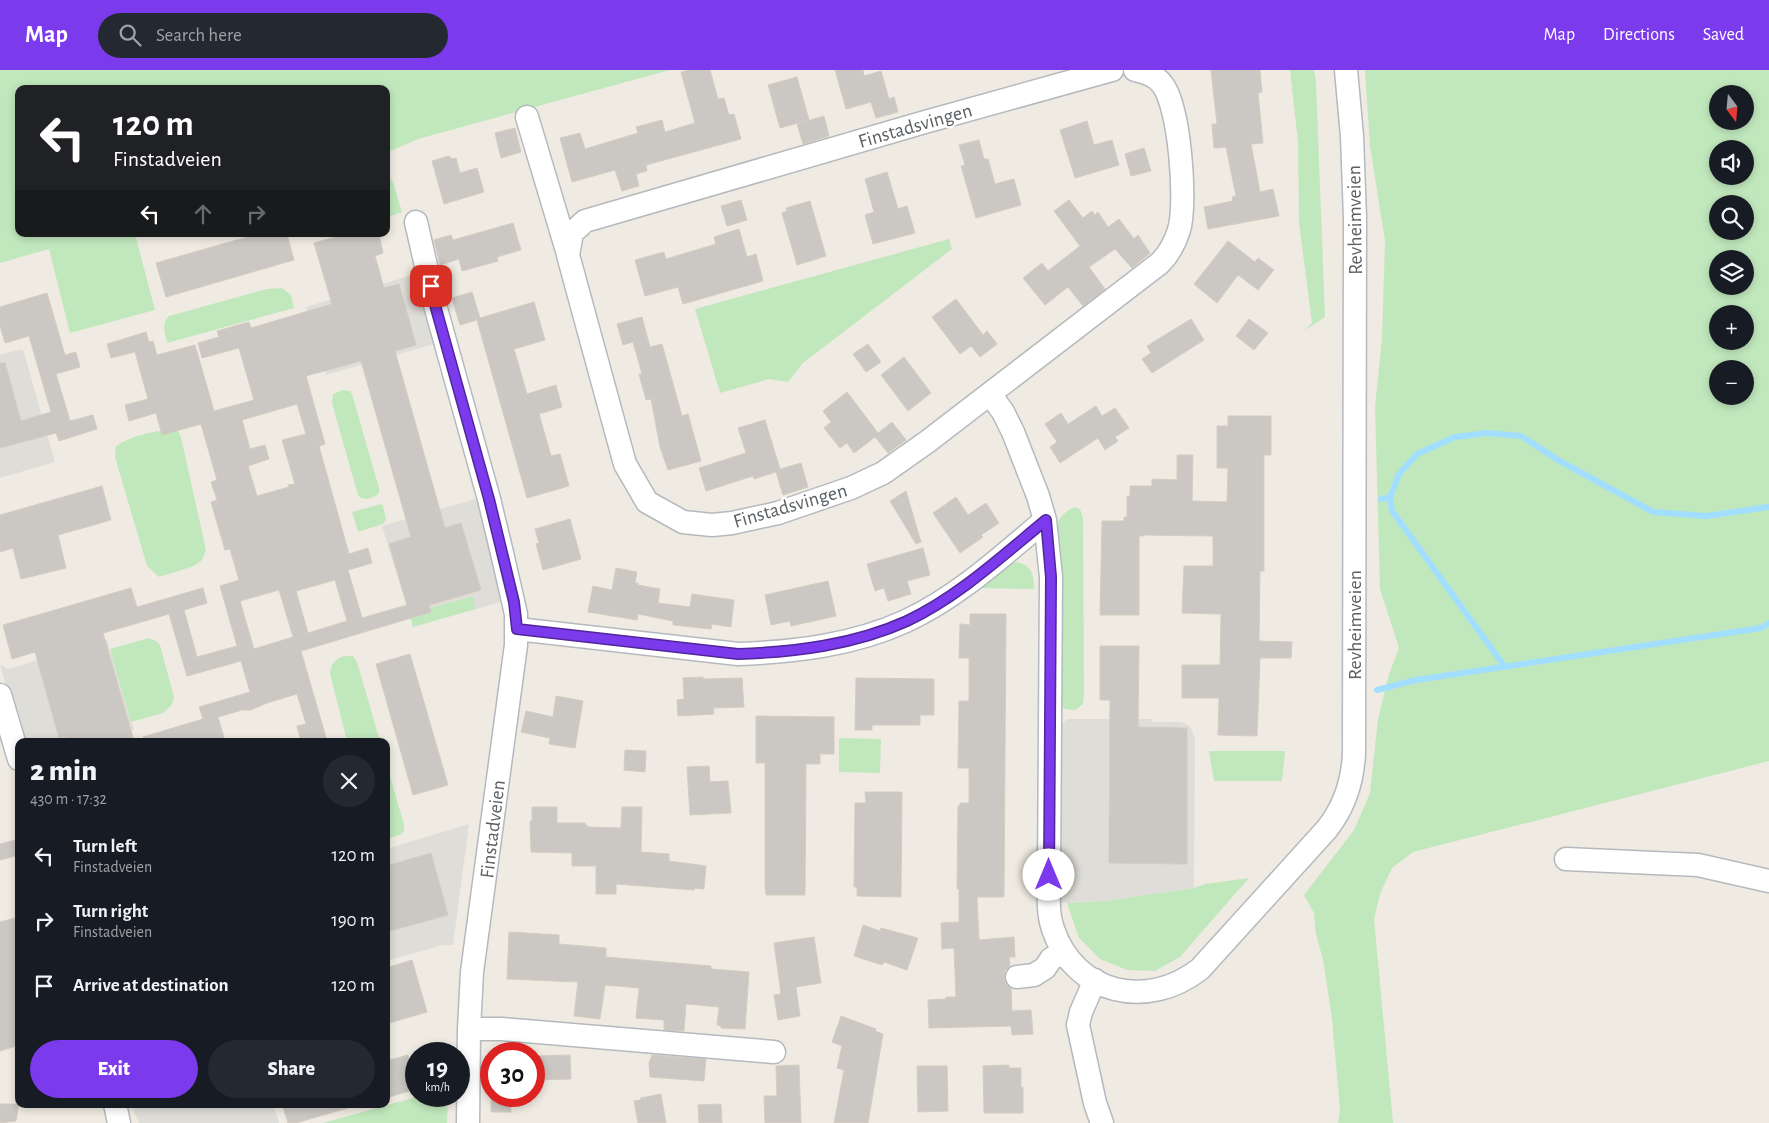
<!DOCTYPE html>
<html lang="en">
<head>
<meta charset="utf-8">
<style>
	:root { --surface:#171b24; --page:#242831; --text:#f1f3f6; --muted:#9ea1a6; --accent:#7c3aed }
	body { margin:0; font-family:"Alegreya Sans",sans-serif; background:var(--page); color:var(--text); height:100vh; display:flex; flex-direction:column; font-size:19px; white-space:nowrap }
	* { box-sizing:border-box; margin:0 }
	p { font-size:16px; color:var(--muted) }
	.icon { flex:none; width:28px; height:28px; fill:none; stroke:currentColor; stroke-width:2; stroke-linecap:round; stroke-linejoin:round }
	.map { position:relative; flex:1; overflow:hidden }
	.panel { position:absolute; left:15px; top:668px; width:375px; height:370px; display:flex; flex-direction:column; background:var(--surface); border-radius:10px; box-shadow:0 2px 8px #0003 }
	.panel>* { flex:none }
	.guide { position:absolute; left:15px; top:15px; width:375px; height:152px; border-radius:10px; box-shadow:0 2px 8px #0003; background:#202124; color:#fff; overflow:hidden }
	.needle { width:32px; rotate:164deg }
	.controls { position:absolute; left:1709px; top:15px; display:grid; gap:10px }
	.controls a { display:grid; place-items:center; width:45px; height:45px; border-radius:50%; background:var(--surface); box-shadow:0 2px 8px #0003; font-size:25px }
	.speed { position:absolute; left:405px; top:972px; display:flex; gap:10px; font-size:25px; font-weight:700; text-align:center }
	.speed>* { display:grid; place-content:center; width:65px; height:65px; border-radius:50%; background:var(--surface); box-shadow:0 2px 8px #0003; line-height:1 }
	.speed small { font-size:12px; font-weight:400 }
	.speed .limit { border:8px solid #d22; background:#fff; color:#111 }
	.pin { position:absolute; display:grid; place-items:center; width:42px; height:42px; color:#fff; margin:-21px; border-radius:10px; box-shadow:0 2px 8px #0006 }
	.me { position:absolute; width:55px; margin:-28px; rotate:0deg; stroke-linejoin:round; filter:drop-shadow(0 0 4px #0008) }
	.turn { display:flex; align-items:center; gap:18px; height:105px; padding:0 15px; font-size:22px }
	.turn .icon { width:65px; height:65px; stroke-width:2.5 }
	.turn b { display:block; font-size:35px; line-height:42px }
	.lanes { display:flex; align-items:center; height:48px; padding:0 15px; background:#0003; justify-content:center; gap:25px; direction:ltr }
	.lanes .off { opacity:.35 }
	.round { display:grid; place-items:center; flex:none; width:52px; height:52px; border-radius:26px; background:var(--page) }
	.overview { display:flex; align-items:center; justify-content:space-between; height:85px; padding:0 15px }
	h1 { font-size:30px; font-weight:800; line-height:38px }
	.action { display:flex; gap:10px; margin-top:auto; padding:10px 15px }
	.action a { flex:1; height:58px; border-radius:30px; background:var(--accent); color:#fff; font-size:20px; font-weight:800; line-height:58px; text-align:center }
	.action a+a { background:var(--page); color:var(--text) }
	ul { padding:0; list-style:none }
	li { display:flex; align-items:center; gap:15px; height:65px; padding:0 15px }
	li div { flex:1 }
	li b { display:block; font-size:19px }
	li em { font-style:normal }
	header { display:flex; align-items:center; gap:30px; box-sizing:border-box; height:70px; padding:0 25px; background:var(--accent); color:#fff }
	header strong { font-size:24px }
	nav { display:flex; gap:28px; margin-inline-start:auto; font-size:18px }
	.search { width:350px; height:45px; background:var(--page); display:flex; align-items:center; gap:12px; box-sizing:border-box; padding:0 18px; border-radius:28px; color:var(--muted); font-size:19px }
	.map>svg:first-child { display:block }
	.industrial { fill:#dfddd7 }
	.green { fill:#c1e8bd; fill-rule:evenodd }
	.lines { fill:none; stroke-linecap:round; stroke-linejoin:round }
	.stream { stroke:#a2deff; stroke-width:6 }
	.building { fill:#cbc7c2; stroke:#d4ccc0; fill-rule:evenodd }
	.minor-casing { stroke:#b5b9be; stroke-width:25 }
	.minor { stroke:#fff; stroke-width:22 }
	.route-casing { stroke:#51269a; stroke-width:12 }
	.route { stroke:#7c3aed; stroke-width:9 }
	.labels { text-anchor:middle; stroke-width:4.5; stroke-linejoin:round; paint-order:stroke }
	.street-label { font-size:20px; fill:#5b6064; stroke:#fff }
</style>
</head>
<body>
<header>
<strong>Map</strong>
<div class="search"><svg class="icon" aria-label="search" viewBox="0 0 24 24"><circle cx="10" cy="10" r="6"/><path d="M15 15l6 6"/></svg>Search here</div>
<nav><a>Map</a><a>Directions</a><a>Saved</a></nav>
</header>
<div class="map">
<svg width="1769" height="1053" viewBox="0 0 1769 1053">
	<rect width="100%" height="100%" fill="#efebe2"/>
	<path class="industrial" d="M419,203L438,273L326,305L306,237Z
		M23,279L55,392L0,408V285Z
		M482,427L509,530L476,539L471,526L409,544L382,456Z
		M107,570L134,660L98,671H22L0,595L8,599Z
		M1070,649H1152L1153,652H1181L1190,656L1195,669L1194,818L1105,831L1059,833L1061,655L1066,650Z
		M469,754L453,875H443L386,891V779Z
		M131,1034H273L279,1053H139Z"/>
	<path class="green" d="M0,0H670L418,69L386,83V19H19V164H135L155,240L70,263L49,179L0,193Z
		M1290,0H1314L1316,12L1325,247L1304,261L1312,253L1299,153L1298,72Z
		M1365,0H1769V691L1413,782L1392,798L1380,824L1374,849L1393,1053H1338L1340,1039L1332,949L1323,890L1316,864L1314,843L1304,825L1354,760L1370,723L1378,649L1389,604L1399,578L1380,519L1375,336L1382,269L1385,171L1370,76ZM1718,24H1745V51H1718ZM1718,79H1745V106H1718ZM1718,134H1745V161H1718ZM1718,189H1745V216H1718ZM1718,244H1745V271H1718ZM1718,299H1745V326H1718Z
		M386,101L394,115L402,142L386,148Z
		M949,169L952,179L803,293L788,312L769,309L720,323L695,239Z
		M282,218L291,225L294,238L167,273C165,262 161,254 169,246L267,219Z
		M343,320L350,321L352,324L379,418V423C374,428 367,430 361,428L358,425L332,333L333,324Z
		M177,359L181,367L206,480L202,490L194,496L159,507L147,496L115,387L116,376C133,365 157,360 177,359Z
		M381,434L383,436L386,449L383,454L358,462L352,442Z
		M1075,437L1080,439L1083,448L1084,624L1083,634L1075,640L1065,639L1061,635L1056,458C1059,447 1065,441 1075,437Z
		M1017,492C1032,496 1034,504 1034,519L977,518L1007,495Z
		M472,526L476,539L413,557L409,544Z
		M149,568L156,571L160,575L174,627L171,636L163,643L131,652L110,579Z
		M344,586H353L357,592L380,671H347L330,604C331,594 334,590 344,586Z
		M839,668L881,669L880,703L839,702Z
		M1209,681H1285L1282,711H1214Z
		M386,693L404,754V761L400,765L386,769Z
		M1249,808L1180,887L1155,901L1127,900L1100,889L1079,868L1067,833L1105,831L1194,818L1205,814Z
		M420,1026H448L447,1053H323Z"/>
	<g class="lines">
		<path class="stream" d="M1381,429L1390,427
			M1505,597L1392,441L1390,427L1399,404L1417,384L1455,367L1487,363L1521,366L1558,390L1653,442L1706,446L1769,437
			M1377,620L1416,610L1761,558L1769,553"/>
	</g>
	<path class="building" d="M689,0H710L718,29L724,28L729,45L734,44L741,69L646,95L647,101L636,104L639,116L622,121L615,100L572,112L560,68L580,63L585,79L638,63L636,57L662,50L665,62L695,53L681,2Z
		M835,0H863L864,6L881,1L889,29L894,27L898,42L876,48L871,32L846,39Z
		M1211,0H1260L1262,22L1258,23L1263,73L1251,74L1260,122L1273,119L1279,146L1208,159L1204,137L1233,131L1232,127L1236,126L1226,77L1214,78L1212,54H1217Z
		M797,7L809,50L780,58L768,15Z
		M824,46L829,66L803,74L797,54Z
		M1087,51L1094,75L1112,70L1119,95L1075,108L1060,60Z
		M515,58L521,82L501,88L495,63Z
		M979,70L984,89H988L995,114L1014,109L1021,135L976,148L961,96L965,95L959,75Z
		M1144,78L1151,101L1131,106L1125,84Z
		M449,86L452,89L456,88L460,103L477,98L484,122L444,134L432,91Z
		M887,102L898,139L907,136L915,163L873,174L865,145L874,142L865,109Z
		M741,130L747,150L727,156L721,136Z
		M1069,130L1083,148L1092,141L1095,145L1098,142L1108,157L1119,149L1134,169L1138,165L1150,183L1132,198L1115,179L1089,197L1105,219L1083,236L1068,217L1045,235L1023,208L1042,193L1048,201L1080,176L1054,141Z
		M810,131L826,186L797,195L782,143L787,141L786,138Z
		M513,153L521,180L497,187L498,191L462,201L459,189L440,195L434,170L451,165L453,170Z
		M739,159L747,187L756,184L763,211L683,234L678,217L645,226L635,190L664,182L666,189L716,174L714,167Z
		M258,164H287L294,190L166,227L156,193Z
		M346,164H379L383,183L375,186L384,218L399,214L416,275L395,281L445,458L461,453L481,520L429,535L431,542L301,581L327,671H301L297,656L306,654L297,624L267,633L251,640H242L218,647L225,671H143V667L203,649L199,637L250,622L241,591L187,606L169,544L103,563L134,671H65V666L59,668L35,582L12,589L3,555L131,518L137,537L203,518L207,533L184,540L197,587L237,576L220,516L239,510L230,479L225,480L211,432L217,430L211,412L217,410L201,354L162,365L156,343L129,351L125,335L148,329L135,282L111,288L107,274L146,262L149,272L153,271L157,285L195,275L214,341L254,330L239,278L202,288L198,273L219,267L217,261L249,252L251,258L332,234L314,173ZM361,291L411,467L389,474L407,535L362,548L348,500L372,493L368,478L349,484L319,376L325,374L306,306ZM297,334L306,364L282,370L295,414L288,415L289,417L257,426L248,396L269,389L265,375L250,379L242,350ZM335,510L347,551L308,563L296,521ZM279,520L293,567L254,579L240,531Z
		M1228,171L1255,192L1258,188L1274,200L1258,220L1238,205L1217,233L1194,214Z
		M472,222L480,248L534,232L545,270L514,279L527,324L556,315L562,337L539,344L551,386L560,384L569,416L527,428L477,250L460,255L452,228Z
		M47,223L65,285L76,282L80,297L56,304L70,351L93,345L97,359L59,371L56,363L0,378V293H5L21,351L51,342L29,266L5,273L0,256V237Z
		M956,229L983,265L987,261L997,274L980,287L971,276L960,284L932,247Z
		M642,247L650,277L662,274L682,346L688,344L701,391L668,400L660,377L651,329L646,330L639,304H642L633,272L623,275L617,254Z
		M1191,249L1204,270L1152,303L1142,289L1151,283L1147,276Z
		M1249,249L1268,263L1254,280L1236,266Z
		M868,274L881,292L866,302L853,284Z
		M904,287L931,323L908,341L881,305Z
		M847,322L878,363L892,352L906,370L888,383L875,367L854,383L847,373L840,378L824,358L831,352L823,341Z
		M1096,336L1102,346L1115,338L1129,358L1115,367L1118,371L1105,380L1098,368L1060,393L1050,377L1057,372L1045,354L1061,343L1068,354Z
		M1228,346H1271V385H1264V501H1260L1259,571L1292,572L1291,588H1260L1257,666L1218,665L1219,628H1182V595H1220L1221,544L1182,543L1184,496H1213V466L1143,465V466H1139V545H1100L1102,451H1124V447H1127V426H1130V416H1152V409L1177,410V385H1193L1192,431L1227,432L1228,398H1217V356H1228Z
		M765,350L780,399L801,393L808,417L783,425L776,402L754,409L753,406L706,421L699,398L746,383L738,358Z
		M102,416L111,450L58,465L66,498L21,509L13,478L0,482V445Z
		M906,421L921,472L916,474L890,431Z
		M956,427L968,445L986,433L999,453L981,465L983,467L960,483L933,443Z
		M570,449L581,489L543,500L536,474L539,473L535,459Z
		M923,478L930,505L907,511L911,524L888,531L884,518L875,521L867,494Z
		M616,498L637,502L635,513H638V515L660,519L658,533L690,537L692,524L734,530L731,557L712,554L711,559L673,555V551L638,544L637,550L588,542L593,516L612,520Z
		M828,511L836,546L791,556L790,551L771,555L765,525Z
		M970,544H1006L1004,827H977L979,870L1014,867L1015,887H1009L1010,896L1005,901L1004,909L1006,914L1011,918L1012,941L1031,940L1033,964L1012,965L1011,956L929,958L928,930L946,929V927H956L954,878L942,879L941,853L959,852V819H957L958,736H960V733H969V698H958L959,631H969V588H959L960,554L970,555Z
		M1100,576H1139L1138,657L1187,658V794L1109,793L1110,630H1100Z
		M410,584L448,715L413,725L376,594Z
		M703,607V609L742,608L744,637L713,638L714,644L678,646L677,630L684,629L683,608Z
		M856,608L934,609V645H920V655H872V660H855Z
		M556,626L583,631L575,678L549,674L550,668L521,662L526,641L553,647Z
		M756,646L834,647V684H820V694H806L805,825H766L765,816V693H756Z
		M625,680L646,681L645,702L624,700Z
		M709,696L710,712L728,711L731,743L690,745L687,697Z
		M865,722H902L901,827L857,826V817H854L855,733H866Z
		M532,737H557V753H585L588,757L621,758L622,737H642L641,782L669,784V791L706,796L704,819L694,818V820L616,814V824H596V796H572V783L531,782L530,751H532Z
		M19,769V785L0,790V774Z
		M431,783L448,845L386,862V796Z
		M19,847V975L0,981V852Z
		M863,855L880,861L881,858L918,868L907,900L884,892L882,895L854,886Z
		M509,862L559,865V874L606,878V887L711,896V899L749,902L745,959L721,958V956L717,955L719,937L686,934L684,961L664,960V950L636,948L639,918L605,915L600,949L574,946L578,912L507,909Z
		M814,867L821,913L796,917L800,946L778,950L774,925L781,924L774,873Z
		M412,890L427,942L386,954V898Z
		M841,946L876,959L875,961L883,964L868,1053H834L844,1000L837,998L842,976L832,972Z
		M408,985L416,1019L386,1028V991Z
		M570,985L571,1009L534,1010V986Z
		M652,985L706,989L704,1011L650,1007L649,993Z
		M799,995L801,1053H765L764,1026H777L776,996Z
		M1009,995V998H1021V1017H1023V1043H984L983,996Z
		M917,996H947L948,1041L918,1042Z
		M661,1024L666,1053H638L634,1031L640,1030L641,1028Z
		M491,1026H511V1042H491Z
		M0,1034H19L16,1051L0,1053Z
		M282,1034H347L348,1038L296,1053H288Z
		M721,1034L722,1053H699L698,1035Z"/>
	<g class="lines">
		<defs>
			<path id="minor" d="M1112,0L925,52L585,151L572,163L568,185L625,394L647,432L683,452L712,455L732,453L778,443L851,418L883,403L927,372L1160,193C1169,184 1175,173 1179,160C1187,134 1180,36 1162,14C1156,6 1145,2 1135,0
				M527,47L568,184
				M416,152L435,235L489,429L502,483L516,544V575L472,902L469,959L468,1053
				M990,324L1003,342L1013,362L1038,426L1045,450L1051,507L1049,805C1049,823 1047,842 1053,859C1075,925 1148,940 1200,899L1327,759C1345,736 1353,711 1354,682L1355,148L1352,66L1346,0
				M517,559L738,584C795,582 854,575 906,551C958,527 1002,486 1045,450
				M0,625L19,689
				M1566,789L1698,795L1769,811
				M1017,907L1034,905L1045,898L1051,889L1064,882
				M1095,910L1081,942L1078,955L1095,1033L1102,1053
				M469,959H502L774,982
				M115,1034L119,1053"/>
		</defs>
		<use href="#minor" class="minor-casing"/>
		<use href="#minor" class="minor"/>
	</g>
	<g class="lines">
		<defs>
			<path id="route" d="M431,216L435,235L489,429L514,532L517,559L738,584C795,582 854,575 907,551C958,527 1002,486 1046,450L1051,507L1049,805"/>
		</defs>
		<use href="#route" class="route-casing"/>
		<use href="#route" class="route"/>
	</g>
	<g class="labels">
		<g class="street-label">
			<text transform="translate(915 55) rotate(-16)" y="7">Finstadsvingen</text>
			<text transform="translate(1354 150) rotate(-91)" y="7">Revheimveien</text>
			<text transform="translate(790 435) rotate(-16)" y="7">Finstadsvingen</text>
			<text transform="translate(1354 555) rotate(-90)" y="7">Revheimveien</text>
			<text transform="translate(492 759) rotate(-83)" y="7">Finstadveien</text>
		</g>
	</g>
</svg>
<div class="controls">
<a><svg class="needle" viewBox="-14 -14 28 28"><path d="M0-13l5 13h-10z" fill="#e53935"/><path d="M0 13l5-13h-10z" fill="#9ea1a6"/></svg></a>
<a><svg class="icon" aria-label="sound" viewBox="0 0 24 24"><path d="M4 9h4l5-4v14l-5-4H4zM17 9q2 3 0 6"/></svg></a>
<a><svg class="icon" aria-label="search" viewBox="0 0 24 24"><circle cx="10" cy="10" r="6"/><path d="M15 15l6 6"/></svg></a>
<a><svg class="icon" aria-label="layers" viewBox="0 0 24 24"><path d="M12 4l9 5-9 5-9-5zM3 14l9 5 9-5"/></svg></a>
<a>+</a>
<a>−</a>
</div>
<div class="speed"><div>19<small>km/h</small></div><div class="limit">30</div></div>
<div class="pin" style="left:431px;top:216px;background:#d93025"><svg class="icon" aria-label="arrive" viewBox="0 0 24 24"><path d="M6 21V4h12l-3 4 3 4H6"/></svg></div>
<svg class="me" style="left:1049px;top:805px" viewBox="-20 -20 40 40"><circle r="19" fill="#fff"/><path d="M0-13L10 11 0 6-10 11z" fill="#7c3aed"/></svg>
<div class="guide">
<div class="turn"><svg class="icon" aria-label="left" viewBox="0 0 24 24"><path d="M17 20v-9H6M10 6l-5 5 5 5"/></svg><div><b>120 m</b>Finstadveien</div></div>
<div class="lanes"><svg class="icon" aria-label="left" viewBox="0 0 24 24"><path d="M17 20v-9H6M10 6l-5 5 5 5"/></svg><svg class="icon off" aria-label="ahead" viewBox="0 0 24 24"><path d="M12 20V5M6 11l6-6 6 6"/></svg><svg class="icon off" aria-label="right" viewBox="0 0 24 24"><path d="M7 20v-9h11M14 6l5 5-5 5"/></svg></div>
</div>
<section class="panel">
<div class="overview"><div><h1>2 min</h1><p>430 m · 17:32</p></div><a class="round"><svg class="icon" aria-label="close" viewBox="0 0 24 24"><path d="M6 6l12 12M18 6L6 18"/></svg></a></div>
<ul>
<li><svg class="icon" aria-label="left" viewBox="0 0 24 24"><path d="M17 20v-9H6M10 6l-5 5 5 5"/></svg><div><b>Turn left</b><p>Finstadveien</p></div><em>120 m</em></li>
<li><svg class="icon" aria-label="right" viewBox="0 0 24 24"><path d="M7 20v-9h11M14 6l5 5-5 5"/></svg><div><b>Turn right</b><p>Finstadveien</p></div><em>190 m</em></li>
<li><svg class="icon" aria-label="arrive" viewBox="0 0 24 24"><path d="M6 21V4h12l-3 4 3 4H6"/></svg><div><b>Arrive at destination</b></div><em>120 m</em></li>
</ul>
<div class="action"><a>Exit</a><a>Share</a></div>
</section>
</div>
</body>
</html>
